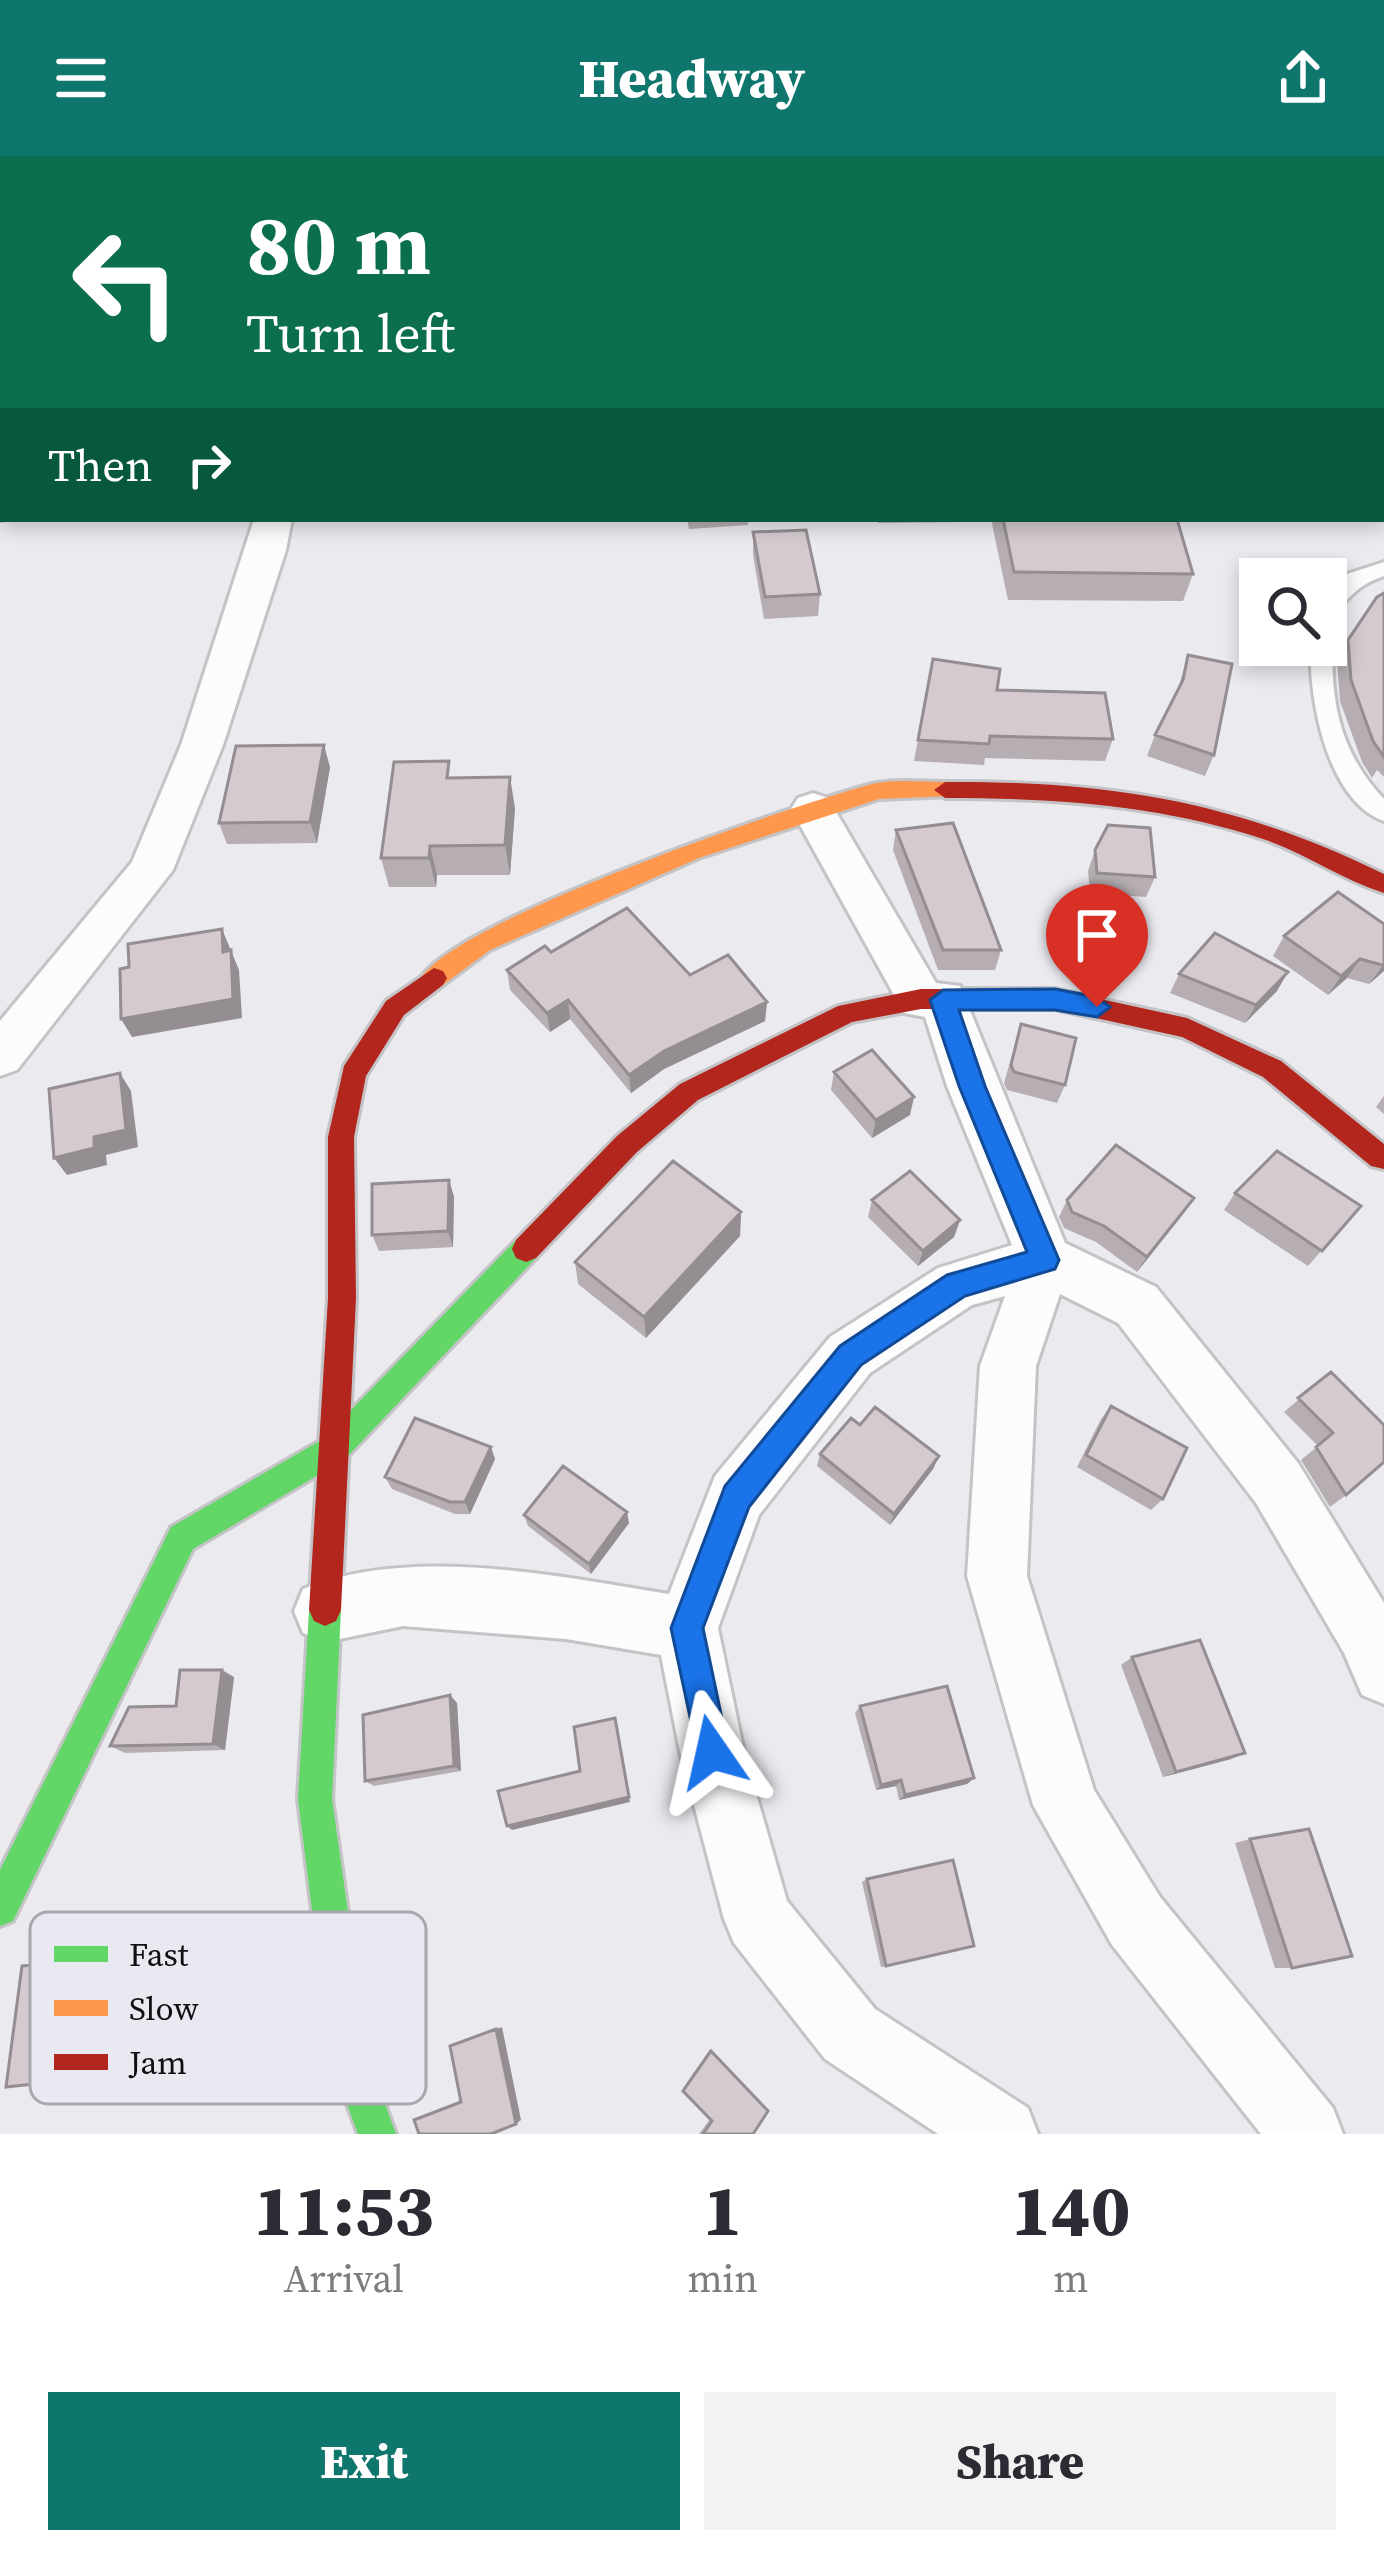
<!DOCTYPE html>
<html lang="en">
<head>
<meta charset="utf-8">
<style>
	:root { --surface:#fff; --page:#f2f2f3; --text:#2b2b33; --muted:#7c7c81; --accent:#0f766e }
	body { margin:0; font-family:"Source Serif 4",serif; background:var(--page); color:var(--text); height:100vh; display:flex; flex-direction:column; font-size:45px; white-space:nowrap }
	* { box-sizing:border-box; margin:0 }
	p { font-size:39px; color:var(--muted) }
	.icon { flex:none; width:66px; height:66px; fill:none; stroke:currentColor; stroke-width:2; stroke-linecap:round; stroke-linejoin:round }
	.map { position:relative; height:1978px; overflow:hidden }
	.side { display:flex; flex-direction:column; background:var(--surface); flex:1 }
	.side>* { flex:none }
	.guide { position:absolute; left:0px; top:0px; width:1386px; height:366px; box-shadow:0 6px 18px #0003; background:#0b6e4f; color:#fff; overflow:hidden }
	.fabs { position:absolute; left:1239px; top:402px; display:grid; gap:24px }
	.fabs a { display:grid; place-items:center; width:108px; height:108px; border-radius:0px; background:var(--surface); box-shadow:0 6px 18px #0003; font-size:60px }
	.pin { position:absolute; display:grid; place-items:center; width:102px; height:102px; color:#fff; margin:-123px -51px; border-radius:50% 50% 50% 0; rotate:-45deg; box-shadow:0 0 12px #0007 }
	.pin .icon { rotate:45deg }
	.me { position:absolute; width:132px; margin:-66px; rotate:349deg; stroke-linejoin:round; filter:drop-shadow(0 0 9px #0008) }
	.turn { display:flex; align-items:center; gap:42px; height:252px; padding:0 48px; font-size:54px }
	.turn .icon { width:156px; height:156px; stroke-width:2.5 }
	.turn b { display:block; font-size:84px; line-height:102px }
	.then { display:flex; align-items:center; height:114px; padding:0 48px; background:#0003; gap:24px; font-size:45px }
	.eta { display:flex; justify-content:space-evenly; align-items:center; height:204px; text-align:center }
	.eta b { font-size:72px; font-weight:800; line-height:84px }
	.action { display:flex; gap:24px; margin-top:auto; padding:24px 48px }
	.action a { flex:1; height:138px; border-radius:0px; background:var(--accent); color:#fff; font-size:48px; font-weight:800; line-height:138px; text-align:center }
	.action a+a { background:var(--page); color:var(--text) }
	header { display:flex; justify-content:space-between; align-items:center; height:156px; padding:0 48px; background:var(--accent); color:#fff; font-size:54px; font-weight:800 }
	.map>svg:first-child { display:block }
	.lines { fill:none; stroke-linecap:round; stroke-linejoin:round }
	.lane-casing { stroke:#c4c4c7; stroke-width:6 }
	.street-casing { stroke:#c4c4c7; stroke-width:6 }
	.fast-casing { stroke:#c4c4c7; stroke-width:6 }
	.slow-casing { stroke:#c4c4c7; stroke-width:6 }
	.jam-casing { stroke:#c4c4c7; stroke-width:6 }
	.lane { fill:#fcfcfd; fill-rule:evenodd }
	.street { fill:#fcfcfd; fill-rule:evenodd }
	.fast { fill:#63d668; fill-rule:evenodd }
	.slow { fill:#ff974d; fill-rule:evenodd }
	.jam { fill:#b3261e; fill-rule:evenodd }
	.wall { fill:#b6aeb3 }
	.shaded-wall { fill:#948d92 }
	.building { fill:#d4cad0; stroke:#948d92; stroke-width:3 }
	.route { fill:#1a73e8; stroke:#114b97; stroke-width:3 }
	.key { fill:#e8e9f1; stroke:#a7a8ae; stroke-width:3 }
	.key-label { font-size:33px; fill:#0e0f11 }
</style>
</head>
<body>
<header><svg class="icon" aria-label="menu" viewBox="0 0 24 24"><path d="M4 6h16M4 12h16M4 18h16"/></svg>Headway<svg class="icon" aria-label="share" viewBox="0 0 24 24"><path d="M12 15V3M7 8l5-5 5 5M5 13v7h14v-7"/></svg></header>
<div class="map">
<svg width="1384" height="1978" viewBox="0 0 1384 1978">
	<rect width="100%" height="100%" fill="#eaeaef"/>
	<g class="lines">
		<defs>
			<path id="lane" d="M1384,406V420C1350,431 1350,448 1326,459V439L1344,419Z
				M1326,483L1333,489C1330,548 1342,599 1384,643V665C1327,645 1308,541 1311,489H1326Z"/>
			<path id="street" d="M1168,0H1209L1211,3H1170Z
				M1383,44H1384V63H1383Z
				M1383,204H1384V224H1383Z
				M254,363H292L286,394L223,589L173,714L17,914L0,920V865L132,706L181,589Z
				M813,637L828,642L936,827L960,830L1065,1087L1156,1131L1298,1307L1384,1447V1548L1362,1539L1344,1497L1256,1347L1118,1167L1060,1138L1036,1210L1027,1420L1094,1634L1160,1741L1333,1952L1343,1978H1261L1112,1789L1033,1649L967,1420L980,1210L1005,1140L972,1149L870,1217L759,1359L718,1472L744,1596L787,1745L875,1853L1028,1952L1038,1978H938L825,1903L734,1787L724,1763L680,1596L661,1499L566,1483L403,1470L325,1486L303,1477L294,1455L303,1433C411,1389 557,1420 669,1438L715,1320L830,1181L938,1112L1012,1089L947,930L925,861L904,857L791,653L798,642Z"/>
			<path id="fast" d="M526,1080L536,1084L540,1093L536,1102L345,1303L193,1393L13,1765L0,1770V1714L171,1371L323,1283L516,1084Z
				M325,1438L336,1443L341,1454L332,1643L369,1905L396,1978H358L331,1905L298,1643L309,1454L314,1443Z"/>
			<path id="slow" d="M945,626L956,634L953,640L879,643L699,702L490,794L443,829L434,832L421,822C457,763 794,649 872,628C894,623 922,626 945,626Z"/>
			<path id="jam" d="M3,351L4,363L0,364V352Z
				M945,626C1111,625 1234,645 1384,718V737C1343,724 1306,698 1266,684C1162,649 1053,642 945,642L934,634Z
				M434,812L443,815L447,822L443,829L404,859L366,920L354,981L356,1142L341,1454L336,1465L325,1470L314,1465L309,1454L328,1142V981L344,910L386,845Z
				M921,833H1055L1187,862L1281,905L1384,988V1013L1371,1010L1263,921L1182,881L1055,853H921L852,866L698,944L637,996L536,1102L526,1106L516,1102L512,1093L516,1084L617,980L680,928L838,850Z"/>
		</defs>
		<use href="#lane" class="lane-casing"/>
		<use href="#street" class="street-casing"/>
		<use href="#fast" class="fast-casing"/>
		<use href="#slow" class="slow-casing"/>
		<use href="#jam" class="jam-casing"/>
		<use href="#lane" class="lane"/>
		<use href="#street" class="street"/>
		<use href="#fast" class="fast"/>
		<use href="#slow" class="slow"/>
		<use href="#jam" class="jam"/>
	</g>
	<path class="wall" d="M37,0H172L171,3H36Z
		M3,84V211H0V92Z
		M0,218H3V296H0Z
		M687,363H748V369L689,373Z
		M877,363H965L964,366L878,367Z
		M993,363H1177L1193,418L1183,445L1008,444L992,368Z
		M753,376L820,438L818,460L764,463L753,399Z
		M1384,437V621L1377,614L1372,622L1362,606L1340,545L1337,506L1348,484Z
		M1188,499L1214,599L1205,620L1147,600L1155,579L1177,536Z
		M933,503L997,534L1113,583L1105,605L985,602L984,609L914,605Z
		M330,611L317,687L227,688L219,667Z
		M452,622L515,652L510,719H437L436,731H389L381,702Z
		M896,674L1001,794L995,814H938L893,694Z
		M1095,694L1155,721L1146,741L1090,737L1088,715Z
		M1384,768V815L1369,828L1347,822L1328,839L1273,800L1284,780Z
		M551,796L690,819L767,846L765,865L664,913L631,937L570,863L550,876L510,834L507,814Z
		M1179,818L1277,835L1245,867L1170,837Z
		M1021,868L1065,929L1057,947L1007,934L1004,927Z
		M834,916L910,959L872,982L831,934Z
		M1384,940V958L1376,951Z
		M449,1024L454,1041L453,1091L379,1095L372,1079Z
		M1235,1037L1361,1050L1308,1110L1224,1054Z
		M1194,1042L1183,1058L1137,1116L1096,1086L1064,1072L1059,1061L1067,1044Z
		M872,1044L960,1064L954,1081L918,1110L868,1061Z
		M741,1056L740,1080L646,1182L578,1128L575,1106Z
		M1331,1216L1346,1339L1330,1351L1301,1304L1318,1290L1284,1256Z
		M1111,1250L1163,1343L1151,1354L1077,1311L1101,1263Z
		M860,1269L939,1300L933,1313L890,1369L817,1310L820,1298Z
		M495,1303L470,1358H455L392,1333L385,1321Z
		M524,1359L629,1367L591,1418L528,1370Z
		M1132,1501L1231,1603L1163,1621L1121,1509Z
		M234,1521L225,1594L125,1597L110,1590L176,1550Z
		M450,1539L457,1547L461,1615L374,1630L365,1625Z
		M860,1550L974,1622L967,1628L899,1644L896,1630L876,1634L855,1557Z
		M1250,1683L1292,1812H1275L1235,1687Z
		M867,1723L886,1810L881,1811L862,1726Z
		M710,1893L766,1952L753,1978H699L710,1963L683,1935V1932Z"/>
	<path class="shaded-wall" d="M324,589L330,611L317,687L310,666Z
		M510,621L515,652L510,719L505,689Z
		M430,690L437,719L436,731L429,702Z
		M222,773L239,814L242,862L132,881L121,863L223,796Z
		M1360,803L1347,822L1328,839L1341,820Z
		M1384,808V815L1369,828Z
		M1288,816L1277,835L1245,867L1256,849Z
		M568,844L570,863L550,876L547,857Z
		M767,846L765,865L664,913L631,937L629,919L664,895Z
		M120,917L131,935L138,991L106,999L107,1009L67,1019L54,1002L94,981Z
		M914,941L910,959L872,982L876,964Z
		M449,1024L454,1041L453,1091L448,1075Z
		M1194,1042L1183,1058L1137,1116L1147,1101Z
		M741,1056L740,1080L646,1182L644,1161Z
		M960,1064L954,1081L918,1110L923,1095Z
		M491,1291L495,1303L470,1358L465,1346Z
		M939,1300L933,1313L890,1369L894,1358Z
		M627,1356L629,1367L591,1418L589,1408Z
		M222,1514L234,1521L225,1594L213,1588Z
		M450,1539L457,1547L461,1615L454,1610Z
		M617,1568L630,1646L512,1674L507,1670L629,1641Z
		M1245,1597L1231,1603L1163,1621L1176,1616Z
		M974,1622L967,1628L899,1644L905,1639Z
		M901,1624L896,1630L876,1634L881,1629Z
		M104,1787L120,1788L107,1919L89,1922Z
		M502,1871L521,1964L516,1968L496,1873Z"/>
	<path class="building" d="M37,0H63L62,3H36Z
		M1038,0H1078L1079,3H1039Z
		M3,84V192H0V92Z
		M0,218H3V273H0Z
		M1003,363H1177L1193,418L1014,416Z
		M806,374L820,438L765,441L753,376Z
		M1384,437V601L1373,585L1351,524L1348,484L1377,441Z
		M1188,499L1232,508L1214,599L1155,579L1183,524Z
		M933,503L1000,513L997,534L1105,537L1113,583L990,580L989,588L918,584Z
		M324,589L310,666L219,667L236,590Z
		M449,605L447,622L510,621L505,689L430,690L429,702H381L394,606Z
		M953,667L1001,794H943L896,674Z
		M1108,669L1150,672L1155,721L1097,717L1095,694Z
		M1338,736L1384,768V808L1382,809L1360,803L1341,820L1284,780Z
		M627,752L690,819L728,799L767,846L664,895L629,919L568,844L547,857L507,814L545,790L551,796Z
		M222,773L223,796L231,794L233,843L121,863L120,813L129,811L128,788Z
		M1215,777L1288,816L1256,849L1179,818Z
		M1021,868L1076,882L1065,929L1014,916L1011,909Z
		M872,894L914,941L876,964L834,916Z
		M120,917L126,974L94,981V992L54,1002L49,933Z
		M1116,989L1194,1042L1147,1101L1104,1070L1072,1056L1067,1044Z
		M1277,995L1361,1050L1322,1095L1235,1037Z
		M673,1005L741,1056L644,1161L575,1106Z
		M910,1015L960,1064L923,1095L872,1044Z
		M449,1024L448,1075L372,1079V1028Z
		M1331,1216L1384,1269V1306L1346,1339L1316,1291L1333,1277L1298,1242Z
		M1111,1250L1187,1292L1163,1343L1086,1299Z
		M875,1251L939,1300L894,1358L820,1298L851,1262L860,1269Z
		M415,1262L491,1291L465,1346H450L385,1321Z
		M563,1310L627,1356L589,1408L524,1359Z
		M1200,1484L1245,1597L1176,1616L1132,1501Z
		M180,1514H222L213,1588L110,1590L129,1551L176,1550Z
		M947,1530L974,1622L905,1639L901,1624L881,1629L860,1550Z
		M450,1539L454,1610L365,1625L363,1559Z
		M615,1562L629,1641L507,1670L498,1635L580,1615L574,1571Z
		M1309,1673L1352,1800L1292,1812L1250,1683Z
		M953,1704L974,1790L886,1810L867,1723Z
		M104,1787L89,1922L6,1931L22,1810L56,1807L58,1792Z
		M496,1873L516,1968L491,1978H419L414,1964L461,1946L450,1890Z
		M711,1895L768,1955L753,1978H703L712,1965L683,1935Z"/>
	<path class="route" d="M1055,833L1097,841L1110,851L1097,861L1055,854H959L985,930L1059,1104L1055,1113L965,1140L861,1209L749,1351L703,1472L729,1596L724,1608L712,1613L700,1608L671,1472L725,1330L840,1190L947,1119L1027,1096L959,930L930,844L943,834Z"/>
	<rect x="30" y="1756" width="396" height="192" rx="18" class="key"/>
	<rect x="54" y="1790" width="54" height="16" fill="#63d668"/>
	<rect x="54" y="1844" width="54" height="16" fill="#ff974d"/>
	<rect x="54" y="1898" width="54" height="16" fill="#b3261e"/>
	<g class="key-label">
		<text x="129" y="1810">Fast</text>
		<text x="129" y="1864">Slow</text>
		<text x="129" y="1918">Jam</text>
	</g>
</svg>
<div class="fabs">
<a><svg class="icon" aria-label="search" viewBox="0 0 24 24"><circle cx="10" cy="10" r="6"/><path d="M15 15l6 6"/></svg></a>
</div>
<div class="pin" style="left:1097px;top:851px;background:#d93025"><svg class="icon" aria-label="arrive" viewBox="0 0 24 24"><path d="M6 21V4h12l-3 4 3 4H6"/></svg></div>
<svg class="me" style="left:712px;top:1596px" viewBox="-20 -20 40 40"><path d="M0-17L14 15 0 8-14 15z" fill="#1a73e8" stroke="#fff" stroke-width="4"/></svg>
<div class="guide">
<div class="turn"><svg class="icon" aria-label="left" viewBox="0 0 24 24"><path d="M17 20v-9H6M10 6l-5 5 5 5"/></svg><div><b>80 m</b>Turn left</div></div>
<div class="then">Then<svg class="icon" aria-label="right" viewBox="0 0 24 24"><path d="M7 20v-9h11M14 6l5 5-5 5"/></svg></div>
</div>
</div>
<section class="side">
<div class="eta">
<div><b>11:53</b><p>Arrival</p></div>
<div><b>1</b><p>min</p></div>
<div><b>140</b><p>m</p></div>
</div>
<div class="action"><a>Exit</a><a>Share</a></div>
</section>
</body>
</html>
